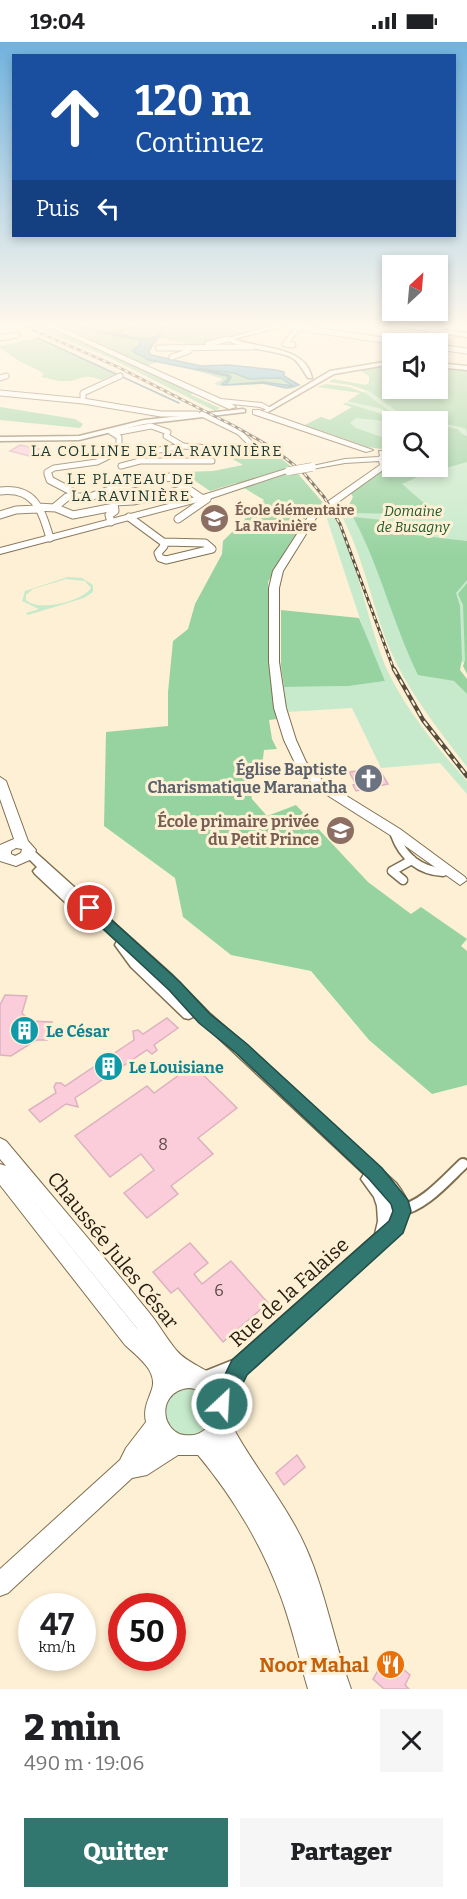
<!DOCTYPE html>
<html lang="fr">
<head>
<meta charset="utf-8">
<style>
	:root { --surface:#fff; --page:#f6f6f6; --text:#202124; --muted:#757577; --accent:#31776f }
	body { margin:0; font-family:Bitter,serif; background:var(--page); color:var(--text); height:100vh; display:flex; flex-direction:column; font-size:22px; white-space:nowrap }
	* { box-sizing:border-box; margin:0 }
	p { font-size:20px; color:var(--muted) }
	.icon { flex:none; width:33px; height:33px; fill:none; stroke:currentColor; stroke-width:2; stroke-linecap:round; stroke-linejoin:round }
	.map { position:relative; height:1647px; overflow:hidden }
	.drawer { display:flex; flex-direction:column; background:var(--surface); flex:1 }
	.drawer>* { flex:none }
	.hud { position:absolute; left:12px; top:12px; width:444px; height:183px; border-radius:0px; box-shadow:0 3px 9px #0003; background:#1a4fa0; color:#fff; overflow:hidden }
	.needle { width:39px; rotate:26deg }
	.controls { position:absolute; left:382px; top:213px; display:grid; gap:12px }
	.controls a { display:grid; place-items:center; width:66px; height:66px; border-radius:0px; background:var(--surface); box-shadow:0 3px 9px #0003; font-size:30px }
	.speed { position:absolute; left:18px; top:1551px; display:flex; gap:12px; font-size:30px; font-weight:700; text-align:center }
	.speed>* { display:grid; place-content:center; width:78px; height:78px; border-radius:50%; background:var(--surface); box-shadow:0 3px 9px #0003; line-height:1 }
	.speed small { font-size:15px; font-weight:400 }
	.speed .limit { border:9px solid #d22; background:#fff; color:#111 }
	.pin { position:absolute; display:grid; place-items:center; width:51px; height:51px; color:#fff; margin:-26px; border:3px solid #fff; border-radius:50%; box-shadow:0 2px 6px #0007 }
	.me { position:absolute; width:66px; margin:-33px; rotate:25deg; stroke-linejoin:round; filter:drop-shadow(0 0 4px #0008) }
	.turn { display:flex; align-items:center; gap:21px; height:126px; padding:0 24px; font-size:27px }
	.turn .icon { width:78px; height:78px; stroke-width:2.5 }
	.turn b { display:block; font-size:42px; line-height:51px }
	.then { display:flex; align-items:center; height:57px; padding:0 24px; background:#0003; gap:12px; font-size:22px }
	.round { display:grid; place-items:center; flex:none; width:63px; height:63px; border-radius:0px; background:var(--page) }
	.summary { display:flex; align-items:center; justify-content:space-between; height:102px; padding:0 24px }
	h1 { font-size:36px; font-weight:800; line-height:45px }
	.cta { display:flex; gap:12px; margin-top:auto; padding:12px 24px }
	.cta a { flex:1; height:69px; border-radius:0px; background:var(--accent); color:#fff; font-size:24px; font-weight:800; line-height:69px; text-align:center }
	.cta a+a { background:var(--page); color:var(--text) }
	.status { display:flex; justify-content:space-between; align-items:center; height:42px; padding:0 30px; background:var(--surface); direction:ltr }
	.status svg { height:16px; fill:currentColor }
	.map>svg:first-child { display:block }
	.green { fill:#c6eacb; fill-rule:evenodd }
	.forest { fill:#97d3a1 }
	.water { fill:#5cafcf; stroke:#4b8396; stroke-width:1.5; fill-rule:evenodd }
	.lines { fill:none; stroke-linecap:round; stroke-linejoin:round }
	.stream { stroke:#4b8396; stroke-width:1.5 }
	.building { fill:#fbccda; stroke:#dbb2bf; stroke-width:1.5 }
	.minor-far3-casing { stroke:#7f6f50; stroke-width:7 }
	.minor-far2-casing { stroke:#7f6f50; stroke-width:9 }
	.minor-far1-casing { stroke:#7f6f50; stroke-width:11 }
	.minor-casing { stroke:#7f6f50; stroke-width:14 }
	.tertiary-casing { stroke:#7f6f50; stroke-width:3 }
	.secondary-casing { stroke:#7f6f50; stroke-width:2 }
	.minor-far3 { stroke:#fff; stroke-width:5 }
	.minor-far2 { stroke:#fff; stroke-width:7 }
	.minor-far1 { stroke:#fff; stroke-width:8 }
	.minor { stroke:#fff; stroke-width:10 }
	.tertiary { fill:#fff; fill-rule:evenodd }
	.secondary { fill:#fff; fill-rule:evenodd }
	.rail-far1-casing { stroke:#564d3d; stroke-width:3 }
	.rail-casing { stroke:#564d3d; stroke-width:4.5 }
	.rail-far1 { stroke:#fef0d4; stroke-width:1.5; stroke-dasharray:4; stroke-linecap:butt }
	.rail { stroke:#fef0d4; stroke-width:2; stroke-dasharray:6; stroke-linecap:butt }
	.secondary-bridge-casing { stroke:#7f6f50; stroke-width:9; stroke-linecap:butt }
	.secondary-bridge { stroke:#fff; stroke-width:8 }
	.route { fill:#31776f; stroke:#204d48; stroke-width:1.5 }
	.labels { text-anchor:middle; stroke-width:6; stroke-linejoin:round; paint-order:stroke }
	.far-education-label { font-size:14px; font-weight:bold; fill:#785e54; stroke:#fef0d4; text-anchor:start }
	.far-park-label { font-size:14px; font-style:italic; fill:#1b5a2c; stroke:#fef0d4 }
	.far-neighbourhood-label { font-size:15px; letter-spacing:1.5px; fill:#183a36; stroke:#fef0d4 }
	.worship-label { font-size:16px; font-weight:bold; fill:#5b616d; stroke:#fef0d4; text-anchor:end }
	.education-label { font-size:16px; font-weight:bold; fill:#785e54; stroke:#fef0d4; text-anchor:end }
	.culture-label { font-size:16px; font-weight:bold; fill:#0d838f; stroke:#fef0d4; text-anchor:start }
	.near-number-label { font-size:16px; fill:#5a4943 }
	.near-street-label { font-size:20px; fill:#241d11; stroke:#fef0d4 }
	.near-food-label { font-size:20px; font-weight:bold; fill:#c56008; stroke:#fef0d4; text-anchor:end }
</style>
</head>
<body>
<div class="status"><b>19:04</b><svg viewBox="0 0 49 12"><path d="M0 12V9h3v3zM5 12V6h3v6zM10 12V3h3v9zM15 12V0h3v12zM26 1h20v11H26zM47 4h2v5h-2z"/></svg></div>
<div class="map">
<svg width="467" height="1647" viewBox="0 0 467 1647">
	<rect width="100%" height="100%" fill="#fef0d4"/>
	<path class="green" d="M393,323V346H438L467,327V619L422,633L454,639L467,652V725C438,687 408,650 389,605C370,558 362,506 335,462L340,460L350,474L353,475L348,465L353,455L351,451L385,427L387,418L393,412V424H438V380H393V411L390,408L368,405L305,383L321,375L330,378L352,365L343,362L366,349L362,347L369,340V334L358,327Z
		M329,465C354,507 365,567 381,613C397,657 436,705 467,739V752L440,721L381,726L352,666L286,670L284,645L349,644L385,639L368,601L324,468Z
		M68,535L82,536L93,543V550L84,556L28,573L26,571L39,567L22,559L25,549ZM66,537L85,539L91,546C81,560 38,570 26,558V553L33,547Z
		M201,1345L214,1364L211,1382L197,1393H180C158,1379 163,1363 178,1346Z"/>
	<path class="forest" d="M29,283H43L73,295L194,350L191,353L220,366L215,369L108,315Z
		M55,283H162L156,297L150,299L142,309L163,318L146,324Z
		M167,283H275L199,304L159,296Z
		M37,296L116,332L101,338C82,330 81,339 66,339C58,340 49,336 41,335L44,332L41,331L42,330L19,319L0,306V304Z
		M174,322C190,326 208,334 223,332L196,326L234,331L249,337L281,336L297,345L291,347L262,342L220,344L214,342L223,337Z
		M393,323V346H438V325L467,327V391L466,387L460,385L402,373L369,349L350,343L329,340L333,337L366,343L369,340V334L358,327Z
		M326,342L349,345L365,351L393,372L419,379H401L382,367L348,359L360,351L317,345Z
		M345,361L379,371L393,380V395L383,389L384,379L356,376L350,381L356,386L393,399V411L390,408L368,405L305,383L321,375L330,378L352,365L343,362Z
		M0,365L75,377L83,382L80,386L0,378Z
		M438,383L458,387L462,392L467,394V420L424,432L402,442L431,467L430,470L402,472L352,471L348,465L353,455L351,451L385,427L387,418L393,412V424H438Z
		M268,406L293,426L324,462L306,475L268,540L271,574L269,625L277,677L269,678L272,697L277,707L264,708L262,725L241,730L249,743L252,757L267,774L296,763L368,840L411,872L421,865L467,897L461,904L467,909V1043L432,1052L369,998L311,929L231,913L183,875L175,836L104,784L106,690L168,684V650L173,599L188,587L195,562L222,512L223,499L264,458L236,441L210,449L182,430L213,429L243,423L231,416Z
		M353,475L384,478L399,488L414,493L467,499V538L456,551L460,564L462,617L460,628L467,637V652L454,639L418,633C393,582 380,525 353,475Z
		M467,541V632L463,624L465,618L463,563L458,552Z
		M281,568L359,576L385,639L349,644L284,645L281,624Z"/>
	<path class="water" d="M76,283C88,284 98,291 111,291C121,290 131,285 141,283L116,291L145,298L157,294L162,283H167C162,294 152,300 149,310L151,313L201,324L228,323L277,328L284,330V334L299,343L286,346L264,341L223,343L222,342L229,336L227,334L149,318L132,309L140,303L141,298L97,290ZM196,326L234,331L249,337L281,336L293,344L263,340L226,343L231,335L229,333Z"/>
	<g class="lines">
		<path class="stream" d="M38,296L179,361"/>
	</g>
	<path class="building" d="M20,403L39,407L29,414L10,409Z
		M379,727L388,742L356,749L353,743L356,742L349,730Z
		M5,953L27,954L22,971L30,979L52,980L47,998H36L11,1014L0,1013V963Z
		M167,976L178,986L154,1003L157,1008L152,1012L147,1008L75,1056L78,1065L66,1062L40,1080L29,1068L56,1051L54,1045L56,1041H61L65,1044L134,998L133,989L138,988L143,992Z
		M193,1023L237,1066L198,1096L213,1112L171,1144L178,1152L147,1176L124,1151L154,1128L141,1112L110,1135L75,1094L147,1044L154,1051Z
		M190,1201L208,1221L194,1232L202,1242L231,1219L268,1261L223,1300L178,1246L171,1251L153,1230Z
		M297,1413L305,1425L284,1443L276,1431Z
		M387,1613L410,1633L405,1643L409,1647H384L373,1637Z"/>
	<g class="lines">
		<defs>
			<path id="minor-far3" d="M299,286L411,302
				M430,290L448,283
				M0,296L17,293
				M208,302L228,297
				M293,303L285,302L300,283
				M438,305L467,309
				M158,306L252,305
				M172,315L189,309
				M0,336L6,334
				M0,351L83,359L161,372H197
				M83,359V351L120,334
				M202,372L239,390L249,400
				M114,391L151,384L168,390L166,394L183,404L147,410L140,419L121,424
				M183,404L209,406
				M140,419H212
				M48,433L47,430L54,426L97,420L119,409V395L111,390"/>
			<path id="minor-far2" d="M48,432L50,438L71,449
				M0,449C35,445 41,467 50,496
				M36,465L56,466L73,473L114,465
				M55,465L67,455H90L121,444L170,435L201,456
				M0,473L16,468L37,467
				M129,475L163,500
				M178,477L207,457
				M111,480L109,473L115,469L114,460L133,459L187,447
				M163,500L205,501L212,507L166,518L160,516L158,511L164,504Z"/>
			<path id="minor-far1" d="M395,793C403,815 420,829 443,830
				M403,838L392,829L412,818"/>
			<path id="minor" d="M398,1169C424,1164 444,1140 463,1122"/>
			<path id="tertiary" d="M276,283H287L234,297C261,308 305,303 312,336H308C304,330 300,322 294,317C280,307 244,309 225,297Z
				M390,283H408L467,291V295Z
				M390,319L392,322L334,332L268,370L263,369L330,329Z
				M438,321L467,324V328L438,325Z
				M243,367L245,368V370L144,382L79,398L0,399V395L79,394L144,378Z
				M29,807L33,808L171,932L210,972L246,1003L396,1141C411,1161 412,1167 402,1189L245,1331L227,1366L221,1369L215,1366L212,1360L221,1341L204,1347L198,1344L195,1338L198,1332L233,1318L375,1192L378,1179L377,1164L374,1155L361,1137L364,1132L195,974L189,977L184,976L131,925L115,903L117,899L92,876L87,879L83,877L35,832L33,829L37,825L23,811Z"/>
			<path id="secondary" d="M46,283H55L221,357L262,361L271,366L267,368L260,365L232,362L236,365L229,367Z
				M253,368H259L373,408L366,410L253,372Z
				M379,409H385L389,415L386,417L387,425L316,476L283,529L279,546V620L286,666L296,698L306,720L324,740L400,787L465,835L467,838L460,843L390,793L316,746L295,721L284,698L274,666L269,620V546L273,529L310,472L380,423L379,419L345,421L312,427L308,425L345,417L378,415L380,414Z
				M286,427L293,429L209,457L0,512V506L203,453Z
				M0,735L6,739L28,799L36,808L32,817L16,824L0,819V803L14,797L0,757ZM16,806L22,807L21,811L15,814L11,812V809Z
				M0,1096L6,1099C53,1155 101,1211 147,1268C158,1281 166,1296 177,1309C190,1324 214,1328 224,1344C236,1361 228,1376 236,1391C258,1430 288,1465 306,1506C326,1551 334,1601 351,1647H308C299,1616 292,1585 281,1555C262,1503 233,1455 198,1413H178L147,1433L132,1436L8,1551L0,1554V1527L120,1418L126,1406L146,1380C143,1367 148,1359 152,1347C158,1329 137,1314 125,1303L0,1143V1122L6,1124L0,1117ZM23,1146L136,1285L139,1289ZM189,1346C224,1349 218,1398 184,1393C176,1392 170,1386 167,1379C161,1362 172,1347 189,1346Z"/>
		</defs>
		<use href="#minor-far3" class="minor-far3-casing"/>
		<use href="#minor-far2" class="minor-far2-casing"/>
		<use href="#minor-far1" class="minor-far1-casing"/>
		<use href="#minor" class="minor-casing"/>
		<use href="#tertiary" class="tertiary-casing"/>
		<use href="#secondary" class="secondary-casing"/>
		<use href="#minor-far3" class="minor-far3"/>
		<use href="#minor-far2" class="minor-far2"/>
		<use href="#minor-far1" class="minor-far1"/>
		<use href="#minor" class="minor"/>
		<use href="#tertiary" class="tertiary"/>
		<use href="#secondary" class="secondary"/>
		<defs>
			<path id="rail-far1" d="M22,283L118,325L236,385L271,405L303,430L324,455L340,482L394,628"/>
			<path id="rail" d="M394,627L423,678L467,734"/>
		</defs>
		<use href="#rail-far1" class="rail-far1-casing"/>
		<use href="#rail" class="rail-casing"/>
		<use href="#rail-far1" class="rail-far1"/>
		<use href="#rail" class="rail"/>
		<defs>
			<path id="secondary-bridge" d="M289,429L312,425"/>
		</defs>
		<use href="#secondary-bridge" class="secondary-bridge-casing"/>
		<use href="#secondary-bridge" class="secondary-bridge"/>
	</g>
	<linearGradient id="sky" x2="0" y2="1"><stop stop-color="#70b2de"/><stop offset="0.55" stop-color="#fff8ec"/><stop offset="1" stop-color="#fff8ec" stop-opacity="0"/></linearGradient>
	<rect width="467" height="514" fill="url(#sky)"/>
	<path class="route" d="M90,861L95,863L180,940L210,972L247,1002L382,1126L408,1158L411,1169L403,1191L247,1333L229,1370L222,1373L214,1370L211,1362L232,1318L389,1179L393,1169L391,1162L369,1137L236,1011L199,981L169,948L85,870L83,866Z"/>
	<defs>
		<symbol id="school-disc" viewBox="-11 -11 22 22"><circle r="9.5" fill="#8d6e63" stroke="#fef0d4"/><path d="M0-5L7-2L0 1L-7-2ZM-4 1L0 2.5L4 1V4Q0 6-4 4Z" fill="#fff"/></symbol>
		<symbol id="church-disc" viewBox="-11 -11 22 22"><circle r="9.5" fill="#6b7280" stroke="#fef0d4"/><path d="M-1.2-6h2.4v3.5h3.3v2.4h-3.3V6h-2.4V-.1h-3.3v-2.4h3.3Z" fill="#fff"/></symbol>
		<symbol id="building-disc" viewBox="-11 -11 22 22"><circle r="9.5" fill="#0f9aa8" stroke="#fef0d4"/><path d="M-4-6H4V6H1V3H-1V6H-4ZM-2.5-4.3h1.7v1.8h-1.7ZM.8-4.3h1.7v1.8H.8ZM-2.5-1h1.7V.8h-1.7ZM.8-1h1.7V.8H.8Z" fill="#fff"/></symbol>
		<symbol id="restaurant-disc" viewBox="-11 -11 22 22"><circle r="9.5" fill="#e8710a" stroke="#fef0d4"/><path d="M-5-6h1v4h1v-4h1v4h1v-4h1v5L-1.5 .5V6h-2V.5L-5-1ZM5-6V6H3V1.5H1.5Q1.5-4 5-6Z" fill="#fff"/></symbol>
	</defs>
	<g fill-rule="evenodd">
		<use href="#school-disc" x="198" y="460" width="33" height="33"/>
		<use href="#church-disc" x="352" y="720" width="33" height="33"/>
		<use href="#school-disc" x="324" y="772" width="33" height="33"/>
		<use href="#building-disc" x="8" y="972" width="33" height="33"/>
		<use href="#building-disc" x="92" y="1008" width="33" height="33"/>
		<use href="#restaurant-disc" x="374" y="1606" width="33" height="33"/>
	</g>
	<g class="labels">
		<g class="far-education-label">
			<text x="235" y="473">École élémentaire<tspan x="235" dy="16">La Ravinière</tspan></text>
		</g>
		<g class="far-park-label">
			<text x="413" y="474">Domaine<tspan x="413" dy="16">de Busagny</tspan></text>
		</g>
		<g class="far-neighbourhood-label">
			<text x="157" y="414">LA COLLINE DE LA RAVINIÈRE</text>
			<text x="131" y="442">LE PLATEAU DE<tspan x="131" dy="17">LA RAVINIÈRE</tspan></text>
		</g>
		<g class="worship-label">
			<text x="347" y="733">Église Baptiste<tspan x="347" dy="18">Charismatique Maranatha</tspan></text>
		</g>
		<g class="education-label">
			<text x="319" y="785">École primaire privée<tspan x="319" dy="18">du Petit Prince</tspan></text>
		</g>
		<g class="culture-label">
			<text x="46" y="995">Le César</text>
			<text x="129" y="1031">Le Louisiane</text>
		</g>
		<g class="near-number-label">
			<text x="163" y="1108">8</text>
			<text x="219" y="1254">6</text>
		</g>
		<g class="near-street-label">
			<text transform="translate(113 1208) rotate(51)" y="7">Chaussée Jules César</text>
			<text transform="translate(289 1250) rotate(-42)" y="7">Rue de la Falaise</text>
		</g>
		<g class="near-food-label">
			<text x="369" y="1630">Noor Mahal</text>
		</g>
	</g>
</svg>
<div class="controls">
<a><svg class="needle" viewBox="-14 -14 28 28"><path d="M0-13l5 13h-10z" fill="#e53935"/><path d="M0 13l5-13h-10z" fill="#757577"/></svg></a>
<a><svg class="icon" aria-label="sound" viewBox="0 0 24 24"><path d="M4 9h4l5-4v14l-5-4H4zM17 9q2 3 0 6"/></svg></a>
<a><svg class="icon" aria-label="search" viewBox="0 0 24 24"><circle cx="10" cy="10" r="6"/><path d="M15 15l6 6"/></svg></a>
</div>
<div class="speed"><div>47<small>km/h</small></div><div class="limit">50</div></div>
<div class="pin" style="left:90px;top:866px;background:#d93025"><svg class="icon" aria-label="arrive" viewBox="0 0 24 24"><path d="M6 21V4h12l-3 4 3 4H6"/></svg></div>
<svg class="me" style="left:222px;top:1362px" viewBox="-20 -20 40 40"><circle r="17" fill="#31776f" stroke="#fff" stroke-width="3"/><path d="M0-11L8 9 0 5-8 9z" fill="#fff"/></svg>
<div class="hud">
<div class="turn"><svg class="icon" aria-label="ahead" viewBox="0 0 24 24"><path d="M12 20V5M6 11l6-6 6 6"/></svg><div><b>120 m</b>Continuez</div></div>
<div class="then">Puis<svg class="icon" aria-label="left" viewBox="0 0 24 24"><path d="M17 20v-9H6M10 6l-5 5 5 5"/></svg></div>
</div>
</div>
<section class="drawer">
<div class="summary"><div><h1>2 min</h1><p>490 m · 19:06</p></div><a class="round"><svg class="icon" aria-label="close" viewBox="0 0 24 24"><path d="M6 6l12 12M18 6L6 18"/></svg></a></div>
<div class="cta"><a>Quitter</a><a>Partager</a></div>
</section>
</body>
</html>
